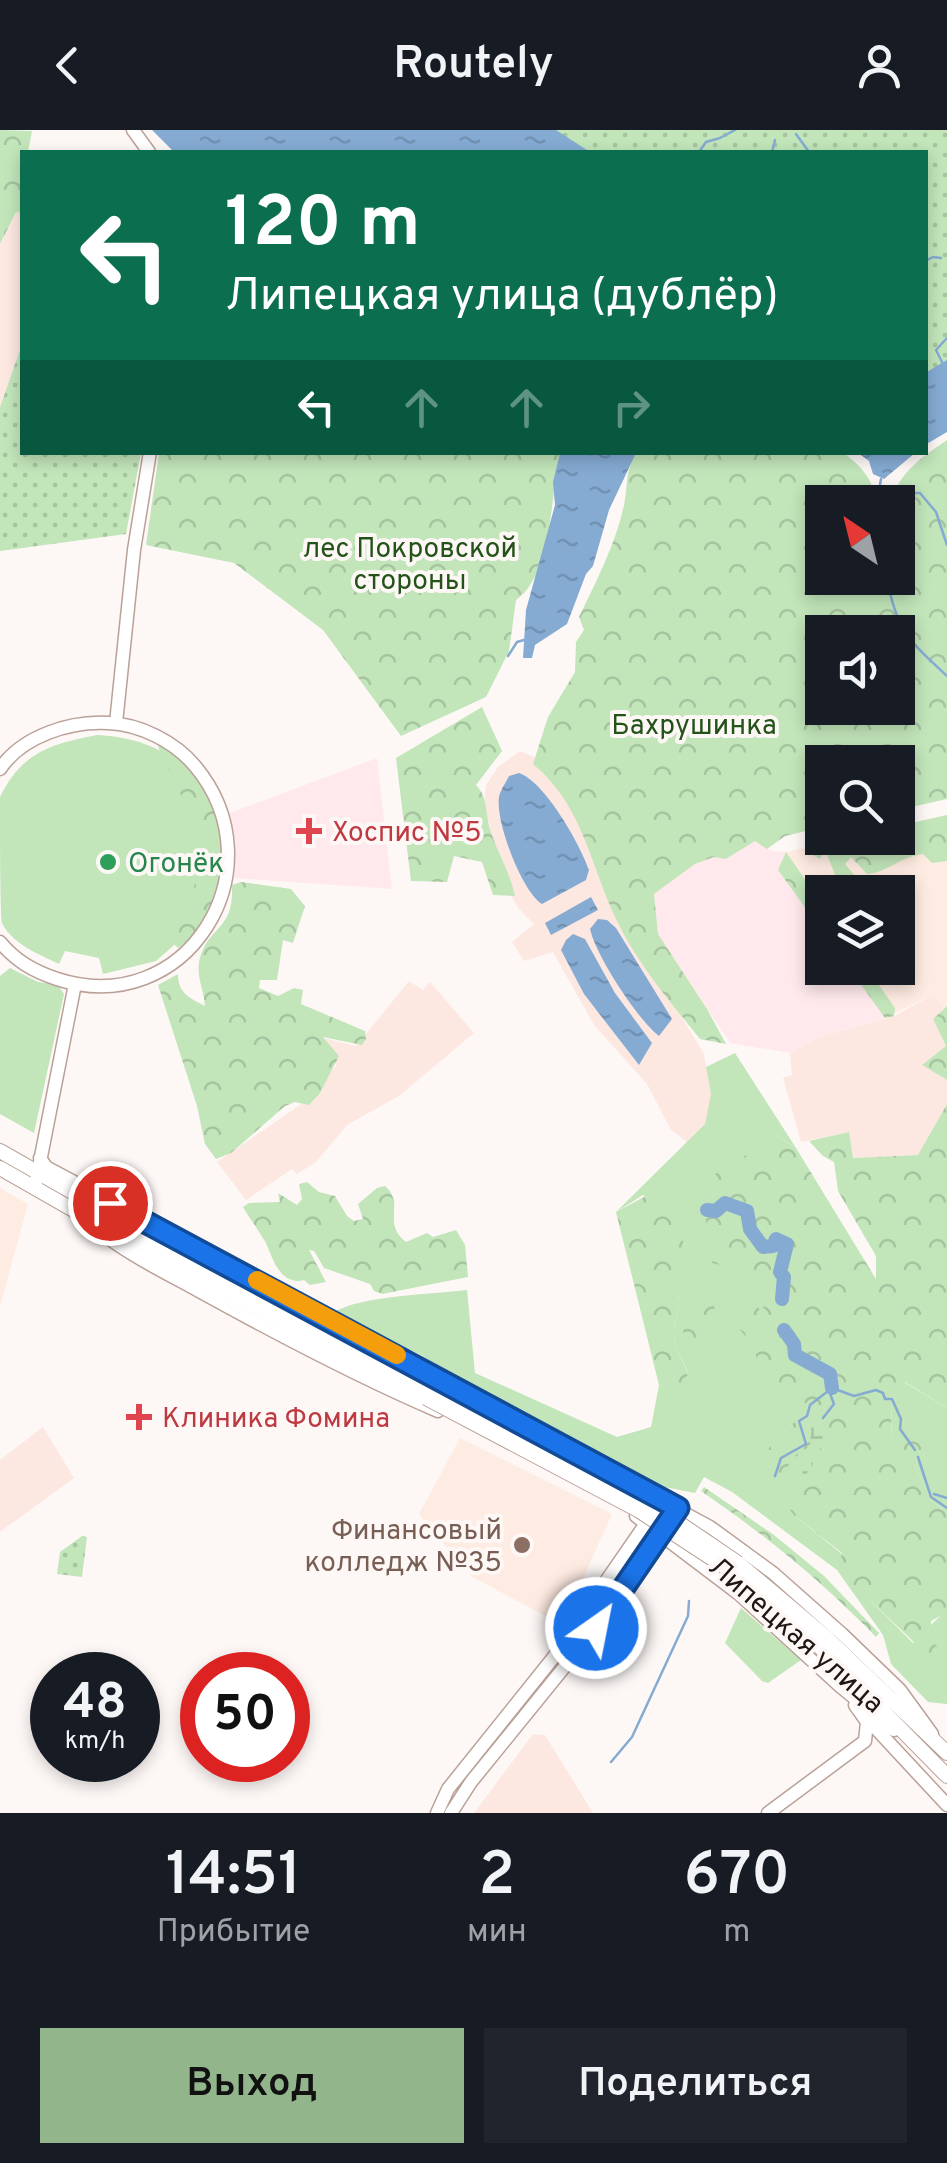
<!DOCTYPE html>
<html lang="ru">
<head>
<meta charset="utf-8">
<style>
	:root { --surface:#171b24; --page:#20242c; --text:#f1f3f6; --muted:#9ea1a6; --accent:#92b58c }
	body { margin:0; font-family:Overpass,sans-serif; background:var(--page); color:var(--text); height:100vh; display:flex; flex-direction:column; font-size:38px; white-space:nowrap }
	* { box-sizing:border-box; margin:0 }
	p { font-size:32px; color:var(--muted) }
	.icon { flex:none; width:55px; height:55px; fill:none; stroke:currentColor; stroke-width:2; stroke-linecap:round; stroke-linejoin:round }
	.map { position:relative; height:1683px; overflow:hidden }
	.details { display:flex; flex-direction:column; background:var(--surface); flex:1 }
	.details>* { flex:none }
	.banner { position:absolute; left:20px; top:20px; width:908px; height:305px; border-radius:0px; box-shadow:0 5px 15px #0003; background:#0b6e4f; color:#fff; overflow:hidden }
	.needle { width:65px; rotate:325deg }
	.fabs { position:absolute; left:805px; top:355px; display:grid; gap:20px }
	.fabs a { display:grid; place-items:center; width:110px; height:110px; border-radius:0px; background:var(--surface); box-shadow:0 5px 15px #0003; font-size:50px }
	.speed { position:absolute; left:30px; top:1522px; display:flex; gap:20px; font-size:50px; font-weight:700; text-align:center }
	.speed>* { display:grid; place-content:center; width:130px; height:130px; border-radius:50%; background:var(--surface); box-shadow:0 5px 15px #0003; line-height:1 }
	.speed small { font-size:25px; font-weight:400 }
	.speed .limit { border:15px solid #d22; background:#fff; color:#111 }
	.pin { position:absolute; display:grid; place-items:center; width:85px; height:85px; color:#fff; margin:-42px; border:5px solid #fff; border-radius:50%; box-shadow:0 2px 10px #0007 }
	.me { position:absolute; width:110px; margin:-55px; rotate:33deg; stroke-linejoin:round; filter:drop-shadow(0 0 8px #0008) }
	.turn { display:flex; align-items:center; gap:35px; height:210px; padding:0 40px; font-size:45px }
	.turn .icon { width:130px; height:130px; stroke-width:2.5 }
	.turn b { display:block; font-size:70px; line-height:85px }
	.lanes { display:flex; align-items:center; height:95px; padding:0 40px; background:#0003; justify-content:center; gap:50px; direction:ltr }
	.lanes .off { opacity:.35 }
	.eta { display:flex; justify-content:space-evenly; align-items:center; height:170px; text-align:center }
	.eta b { font-size:60px; font-weight:600; line-height:70px }
	.action { display:flex; gap:20px; margin-top:auto; padding:20px 40px }
	.action a { flex:1; height:115px; border-radius:0px; background:var(--accent); color:#111; font-size:40px; font-weight:600; line-height:115px; text-align:center }
	.action a+a { background:var(--page); color:var(--text) }
	header { display:flex; justify-content:space-between; align-items:center; height:130px; padding:0 40px; background:var(--surface); font-size:45px; font-weight:600 }
	.map>svg:first-child { display:block }
	.built { fill:#fde8e1 }
	.education { fill:#feebe1 }
	.medical { fill:#ffe9ec }
	.grass { fill:#c2e5ba }
	.forest { fill:url(#forest-crowns); fill-rule:evenodd }
	.wetland { fill:url(#wetland-marsh) }
	.park { fill:url(#park-dots) }
	.water { fill:url(#water-ripples) }
	.lines { fill:none; stroke-linecap:round; stroke-linejoin:round }
	.stream { stroke:#85abd3; stroke-width:2.5 }
	.river { stroke:#85abd3; stroke-width:14 }
	.secondary-casing { stroke:#baa198; stroke-width:15 }
	.primary-casing { stroke:#baa198; stroke-width:16 }
	.secondary { stroke:#fff; stroke-width:12 }
	.primary { stroke:#fff; stroke-width:14 }
	.primary-bridge-casing { stroke:#baa198; stroke-width:16; stroke-linecap:butt }
	.primary-bridge { stroke:#fff; stroke-width:14 }
	.route-casing { stroke:#114b97; stroke-width:25 }
	.route { stroke:#1a73e8; stroke-width:18 }
	.slow { stroke:#f59e0b; stroke-width:18 }
	.health-dot { fill:#e0444e; stroke:#fdf8f6; stroke-width:4 }
	.leisure-dot { fill:#2e9e5b; stroke:#fdf8f6; stroke-width:4 }
	.education-dot { fill:#8d6e63; stroke:#fdf8f6; stroke-width:4 }
	.labels { text-anchor:middle; stroke-width:8; stroke-linejoin:round; paint-order:stroke }
	.park-label { font-size:28px; fill:#245319; stroke:#fdf8f6 }
	.health-label { font-size:28px; fill:#be3a42; stroke:#fdf8f6; text-anchor:start }
	.leisure-label { font-size:28px; fill:#27864d; stroke:#fdf8f6; text-anchor:start }
	.education-label { font-size:28px; fill:#785e54; stroke:#fdf8f6; text-anchor:end }
	.street-label { font-size:28px; fill:#1f1612; stroke:#fdf8f6 }
</style>
</head>
<body>
<header><svg class="icon" aria-label="back" viewBox="0 0 24 24"><path d="M15 5l-7 7 7 7"/></svg>Routely<svg class="icon" aria-label="person" viewBox="0 0 24 24"><circle cx="12" cy="8" r="4"/><path d="M4 21q1-7 8-7t8 7"/></svg></header>
<div class="map">
<svg width="947" height="1683" viewBox="0 0 947 1683">
	<defs>
		<pattern id="forest-crowns" width="20" height="18" patternUnits="userSpaceOnUse" patternTransform="scale(2.5)"><rect width="20" height="18" fill="#c2e5ba"/><path d="M2 6a3 3 0 1 1 6 0M12 15a3 3 0 1 1 6 0" fill="none" stroke="#a6c49f"/></pattern>
		<pattern id="wetland-marsh" width="20" height="14" patternUnits="userSpaceOnUse" patternTransform="scale(2.5)"><rect width="20" height="14" fill="#c2e5ba"/><path d="M1 5h8M5 5V1M11 12h8M15 12V8" fill="none" stroke="#a6c49f"/></pattern>
		<pattern id="park-dots" width="8" height="8" patternUnits="userSpaceOnUse" patternTransform="scale(2.5)"><rect width="8" height="8" fill="#c2e5ba"/><path d="M2 2h.1M6 6h.1" fill="none" stroke="#a6c49f" stroke-width="1.8" stroke-linecap="round"/></pattern>
		<pattern id="water-ripples" width="26" height="14" patternUnits="userSpaceOnUse" patternTransform="scale(2.5)"><rect width="26" height="14" fill="#85abd3"/><path d="M2 4q2-2 4 0t4 0M15 11q2-2 4 0t4 0" fill="none" stroke="#7292b4"/></pattern>
	</defs>
	<rect width="100%" height="100%" fill="#fdf8f6"/>
	<path class="built" d="M16,82L22,83V214L0,277V114Z
		M520,621L541,630L583,687L613,774L704,924L711,964L705,994L687,1012L671,1000L647,954L594,895L553,822L524,831L512,812L534,794L518,778L506,756L484,676L486,655L498,637Z
		M409,851L423,860L430,852L474,903L399,966L347,995L316,1032L297,1044L292,1039L246,1070L217,1032L300,975L337,935L286,916L295,901L356,916Z
		M934,864L944,878L933,889L946,916L923,935L947,950V974L919,1025L853,1028L849,1002L801,1012L783,948L792,945L790,923L819,907L894,886Z
		M43,1297L74,1348L0,1402V1330Z
		M533,1604L545,1605L593,1683H474Z"/>
	<path class="education" d="M947,685V876L944,878L934,864L885,888L849,838H898V762H822V801L780,730L786,722L851,708H898V696Z
		M0,1058L28,1074L0,1176Z
		M460,1308L612,1384L562,1495L471,1446L419,1384Z"/>
	<path class="medical" d="M377,628L392,759L234,748L235,718L230,683Z
		M755,711L772,721L786,722L778,740L822,801V838H849L885,888L819,907L790,923L730,913L658,804L654,764L695,734L714,727L726,729Z"/>
	<path class="grass" d="M97,605C123,606 162,614 179,637C195,660 205,693 217,718L188,803L156,831L103,844L99,828L65,821L59,834C39,824 13,815 2,793C0,782 0,687 0,667C22,622 51,614 97,605Z
		M10,838L38,852L58,855L64,864L34,1003L0,984V846Z
		M735,923L796,1018L777,1006L738,1138L775,1195L814,1276L782,1303L795,1386L842,1424L858,1464L870,1470L913,1513L941,1485L947,1495V1574L928,1572L891,1534L883,1505L837,1440L732,1362L704,1347L695,1363L659,1356L473,1257L419,1224L334,1182C361,1166 432,1164 467,1160L475,1243L617,1307L651,1297L659,1255L687,1261C692,1231 676,1231 674,1205C673,1190 682,1179 678,1164L662,1153L665,1081L643,1065L616,1082L705,994L711,964L706,937Z
		M904,1252L947,1278V1383L931,1370L915,1335L924,1323L892,1314L891,1271Z
		M741,1478L801,1530L768,1553L762,1551L725,1513Z"/>
	<path class="forest" d="M0,0L32,1L28,22H22V83L16,82L0,114Z
		M947,310V669L898,680V632H822V697L785,706L767,719L755,711L726,729L714,727L695,734L654,764L658,804L707,879L726,914L700,909C671,873 640,837 619,795C590,738 585,677 533,634L548,587L575,542L576,512L584,500L579,487C596,452 616,413 624,375C628,355 625,341 636,323H843C860,334 874,350 876,372H822V448H898V372H891C900,341 921,328 947,310ZM822,502H898V578H822Z
		M159,323H560C551,362 552,446 516,470L509,521L486,567L401,606L323,500L234,433L146,415Z
		M482,577L502,621L476,655C488,667 485,682 490,699C497,722 510,742 515,766L493,765L482,732L454,726L447,752L411,751L396,628Z
		M157,611C168,619 181,626 189,635C236,684 238,779 178,818L151,791L152,783L167,781L179,784L187,778C194,763 191,751 207,741L206,722L213,718L212,709L203,702L180,663L175,647L162,631Z
		M947,685V731L932,733L923,724C899,727 889,742 867,744L851,727L845,734L860,752L864,762H842L825,720L820,729L806,721L851,708H898V696Z
		M786,722L822,774V801L778,740Z
		M241,752L291,759L305,776L293,813L283,810L277,850H260L259,858L278,866L294,858L303,860L301,874L365,901L366,909L362,915L323,907L339,926L320,963L309,975L295,972L285,976L231,1023L216,1029L205,1014L197,976L158,855L178,844C178,863 189,868 205,876C204,860 195,844 200,828C210,794 234,801 232,755Z
		M849,838H867L895,878L894,886L885,888Z
		M947,876V950L922,935L946,916L933,889Z
		M947,974V1278L905,1252L891,1271L892,1313L917,1310L924,1323L915,1335L931,1370L947,1383V1495L940,1486L931,1491V1498L924,1504L941,1520L945,1544L942,1545L921,1527L918,1516L870,1470L858,1465L840,1435L842,1423L795,1386L754,1336L782,1303L813,1276L762,1255L755,1221L775,1195L738,1139L712,1133L705,1085L712,1046L777,1006L796,1018L876,1149V1126L838,1061L834,1032L823,1026L809,1011L849,1002L853,1028L918,1025Z
		M307,1052L319,1062L335,1066L347,1086L354,1091L363,1089L358,1074L377,1058L385,1056C406,1074 381,1093 406,1112L427,1103L433,1107L456,1100L465,1115L468,1147L382,1164L374,1161L370,1154L324,1138L314,1121L309,1120L326,1152L310,1155L304,1150C281,1156 273,1130 266,1113C259,1101 250,1089 243,1077L249,1073L280,1072L278,1063L297,1075L302,1069L299,1054Z
		M655,1061L665,1081L684,1087L682,1134L663,1153L678,1164C682,1179 673,1190 674,1205C676,1230 691,1232 688,1262L659,1255L616,1082Z
		M697,1166L713,1170L720,1209L698,1230L688,1226C679,1198 682,1199 699,1178L694,1172Z
		M757,1176L772,1194L750,1212L731,1188Z
		M704,1357L774,1405L824,1446L879,1503L876,1507C818,1448 769,1408 701,1361Z"/>
	<path class="wetland" d="M826,1280C829,1309 814,1339 794,1358L785,1340L799,1321L810,1318L812,1286Z"/>
	<path class="park" d="M467,0H947V275L925,281V22H502Z
		M22,214V322L141,323L126,404L0,421V277Z
		M82,1406L87,1407L82,1447L57,1444L60,1422Z"/>
	<path class="water" d="M152,0H556L590,22H174Z
		M947,230V302L925,315V243Z
		M560,323H636L609,380L593,436L586,444L567,494L535,515L532,528H523L526,480L555,375L553,352Z
		M858,323H915L884,349L873,344L869,331Z
		M519,643C545,652 580,714 589,740L586,750L542,774C522,762 495,691 499,667C500,661 506,652 509,646Z
		M591,767L598,780L551,805L545,793Z
		M598,789L607,790L616,798L672,889L659,906C638,890 596,826 590,799Z
		M573,804L585,809L615,863L652,913L639,935L584,864L561,820L566,810Z"/>
	<g class="lines">
		<path class="stream" d="M796,4L809,22
			M720,8L735,0
			M699,22L706,12L720,8
			M772,22L775,10
			M925,131L933,127L941,128
			M942,232L936,220L947,208
			M877,372L881,349
			M894,372L910,363H920L936,382L947,415
			M887,448C896,500 910,512 947,546
			M508,526L517,512L524,510
			M823,1288L834,1274L829,1261
			M918,1327L931,1367L947,1378
			M775,1346L781,1328L806,1314L799,1291L807,1286L810,1275L832,1258L854,1266L876,1260L883,1263L885,1269H892L901,1289L900,1299L915,1320
			M934,1364L947,1368
			M611,1632L632,1607L688,1486L689,1471"/>
		<path class="river" d="M707,1080L716,1081L725,1073L747,1081L750,1099L763,1117L773,1116L776,1109L787,1114L780,1142L784,1147L782,1169
			M784,1200L794,1214L795,1225L830,1244L832,1258"/>
		<defs>
			<path id="secondary" d="M133,0L149,22
				M116,593L134,420L150,322
				M0,639C22,606 70,591 108,593C140,594 175,612 195,636C281,739 186,891 57,849C33,841 16,831 0,812
				M40,1028L46,1037L419,1236L465,1265L710,1397L773,1443L842,1504L900,1560L932,1604
				M35,1057L75,854
				M95,1097C124,1123 165,1142 199,1161C277,1204 356,1246 438,1281
				M636,1386L739,1464L841,1557L894,1600
				M868,1590L947,1675
				M437,1683L448,1659L553,1528L649,1389
				M451,1683L471,1652L596,1498L662,1401
				M768,1683L865,1611L867,1592L855,1575"/>
			<path id="primary" d="M0,1021L181,1124L431,1258
				M0,1038L84,1086L426,1268
				M738,1433L826,1507L947,1623
				M731,1441L818,1515L947,1646"/>
		</defs>
		<use href="#secondary" class="secondary-casing"/>
		<use href="#primary" class="primary-casing"/>
		<use href="#secondary" class="secondary"/>
		<use href="#primary" class="primary"/>
		<defs>
			<path id="primary-bridge" d="M431,1258L645,1370L738,1433
				M426,1268L638,1380L731,1441"/>
		</defs>
		<use href="#primary-bridge" class="primary-bridge-casing"/>
		<use href="#primary-bridge" class="primary-bridge"/>
	</g>
	<g class="lines">
		<defs>
			<path id="route" d="M110,1073L678,1378L596,1498"/>
		</defs>
		<use href="#route" class="route-casing"/>
		<use href="#route" class="route"/>
		<path class="slow" d="M257,1150L397,1225"/>
	</g>
	<g class="health-dot">
		<path d="M304 686h10v10h10v10h-10v10h-10v-10h-10v-10h10z"/>
		<path d="M134 1272h10v10h10v10h-10v10h-10v-10h-10v-10h10z"/>
	</g>
	<circle class="leisure-dot" cx="108" cy="732" r="10"/>
	<circle class="education-dot" cx="522" cy="1415" r="10"/>
	<g class="labels">
		<g class="park-label">
			<text x="410" y="427">лес Покровской<tspan x="410" dy="32">стороны</tspan></text>
			<text x="694" y="604">Бахрушинка</text>
		</g>
		<g class="health-label">
			<text x="332" y="711">Хоспис №5</text>
			<text x="162" y="1297">Клиника Фомина</text>
		</g>
		<g class="leisure-label">
			<text x="128" y="742">Огонёк</text>
		</g>
		<g class="education-label">
			<text x="502" y="1409">Финансовый<tspan x="502" dy="32">колледж №35</tspan></text>
		</g>
		<g class="street-label">
			<text transform="translate(797 1504) rotate(41)" y="10">Липецкая улица</text>
		</g>
	</g>
</svg>
<div class="fabs">
<a><svg class="needle" viewBox="-14 -14 28 28"><path d="M0-13l5 13h-10z" fill="#e53935"/><path d="M0 13l5-13h-10z" fill="#9ea1a6"/></svg></a>
<a><svg class="icon" aria-label="sound" viewBox="0 0 24 24"><path d="M4 9h4l5-4v14l-5-4H4zM17 9q2 3 0 6"/></svg></a>
<a><svg class="icon" aria-label="search" viewBox="0 0 24 24"><circle cx="10" cy="10" r="6"/><path d="M15 15l6 6"/></svg></a>
<a><svg class="icon" aria-label="layers" viewBox="0 0 24 24"><path d="M12 4l9 5-9 5-9-5zM3 14l9 5 9-5"/></svg></a>
</div>
<div class="speed"><div>48<small>km/h</small></div><div class="limit">50</div></div>
<div class="pin" style="left:110px;top:1073px;background:#d93025"><svg class="icon" aria-label="arrive" viewBox="0 0 24 24"><path d="M6 21V4h12l-3 4 3 4H6"/></svg></div>
<svg class="me" style="left:596px;top:1498px" viewBox="-20 -20 40 40"><circle r="17" fill="#1a73e8" stroke="#fff" stroke-width="3"/><path d="M0-11L8 9 0 5-8 9z" fill="#fff"/></svg>
<div class="banner">
<div class="turn"><svg class="icon" aria-label="left" viewBox="0 0 24 24"><path d="M17 20v-9H6M10 6l-5 5 5 5"/></svg><div><b>120 m</b>Липецкая улица (дублёр)</div></div>
<div class="lanes"><svg class="icon" aria-label="left" viewBox="0 0 24 24"><path d="M17 20v-9H6M10 6l-5 5 5 5"/></svg><svg class="icon off" aria-label="ahead" viewBox="0 0 24 24"><path d="M12 20V5M6 11l6-6 6 6"/></svg><svg class="icon off" aria-label="ahead" viewBox="0 0 24 24"><path d="M12 20V5M6 11l6-6 6 6"/></svg><svg class="icon off" aria-label="right" viewBox="0 0 24 24"><path d="M7 20v-9h11M14 6l5 5-5 5"/></svg></div>
</div>
</div>
<section class="details">
<div class="eta">
<div><b>14:51</b><p>Прибытие</p></div>
<div><b>2</b><p>мин</p></div>
<div><b>670</b><p>m</p></div>
</div>
<div class="action"><a>Выход</a><a>Поделиться</a></div>
</section>
</body>
</html>
